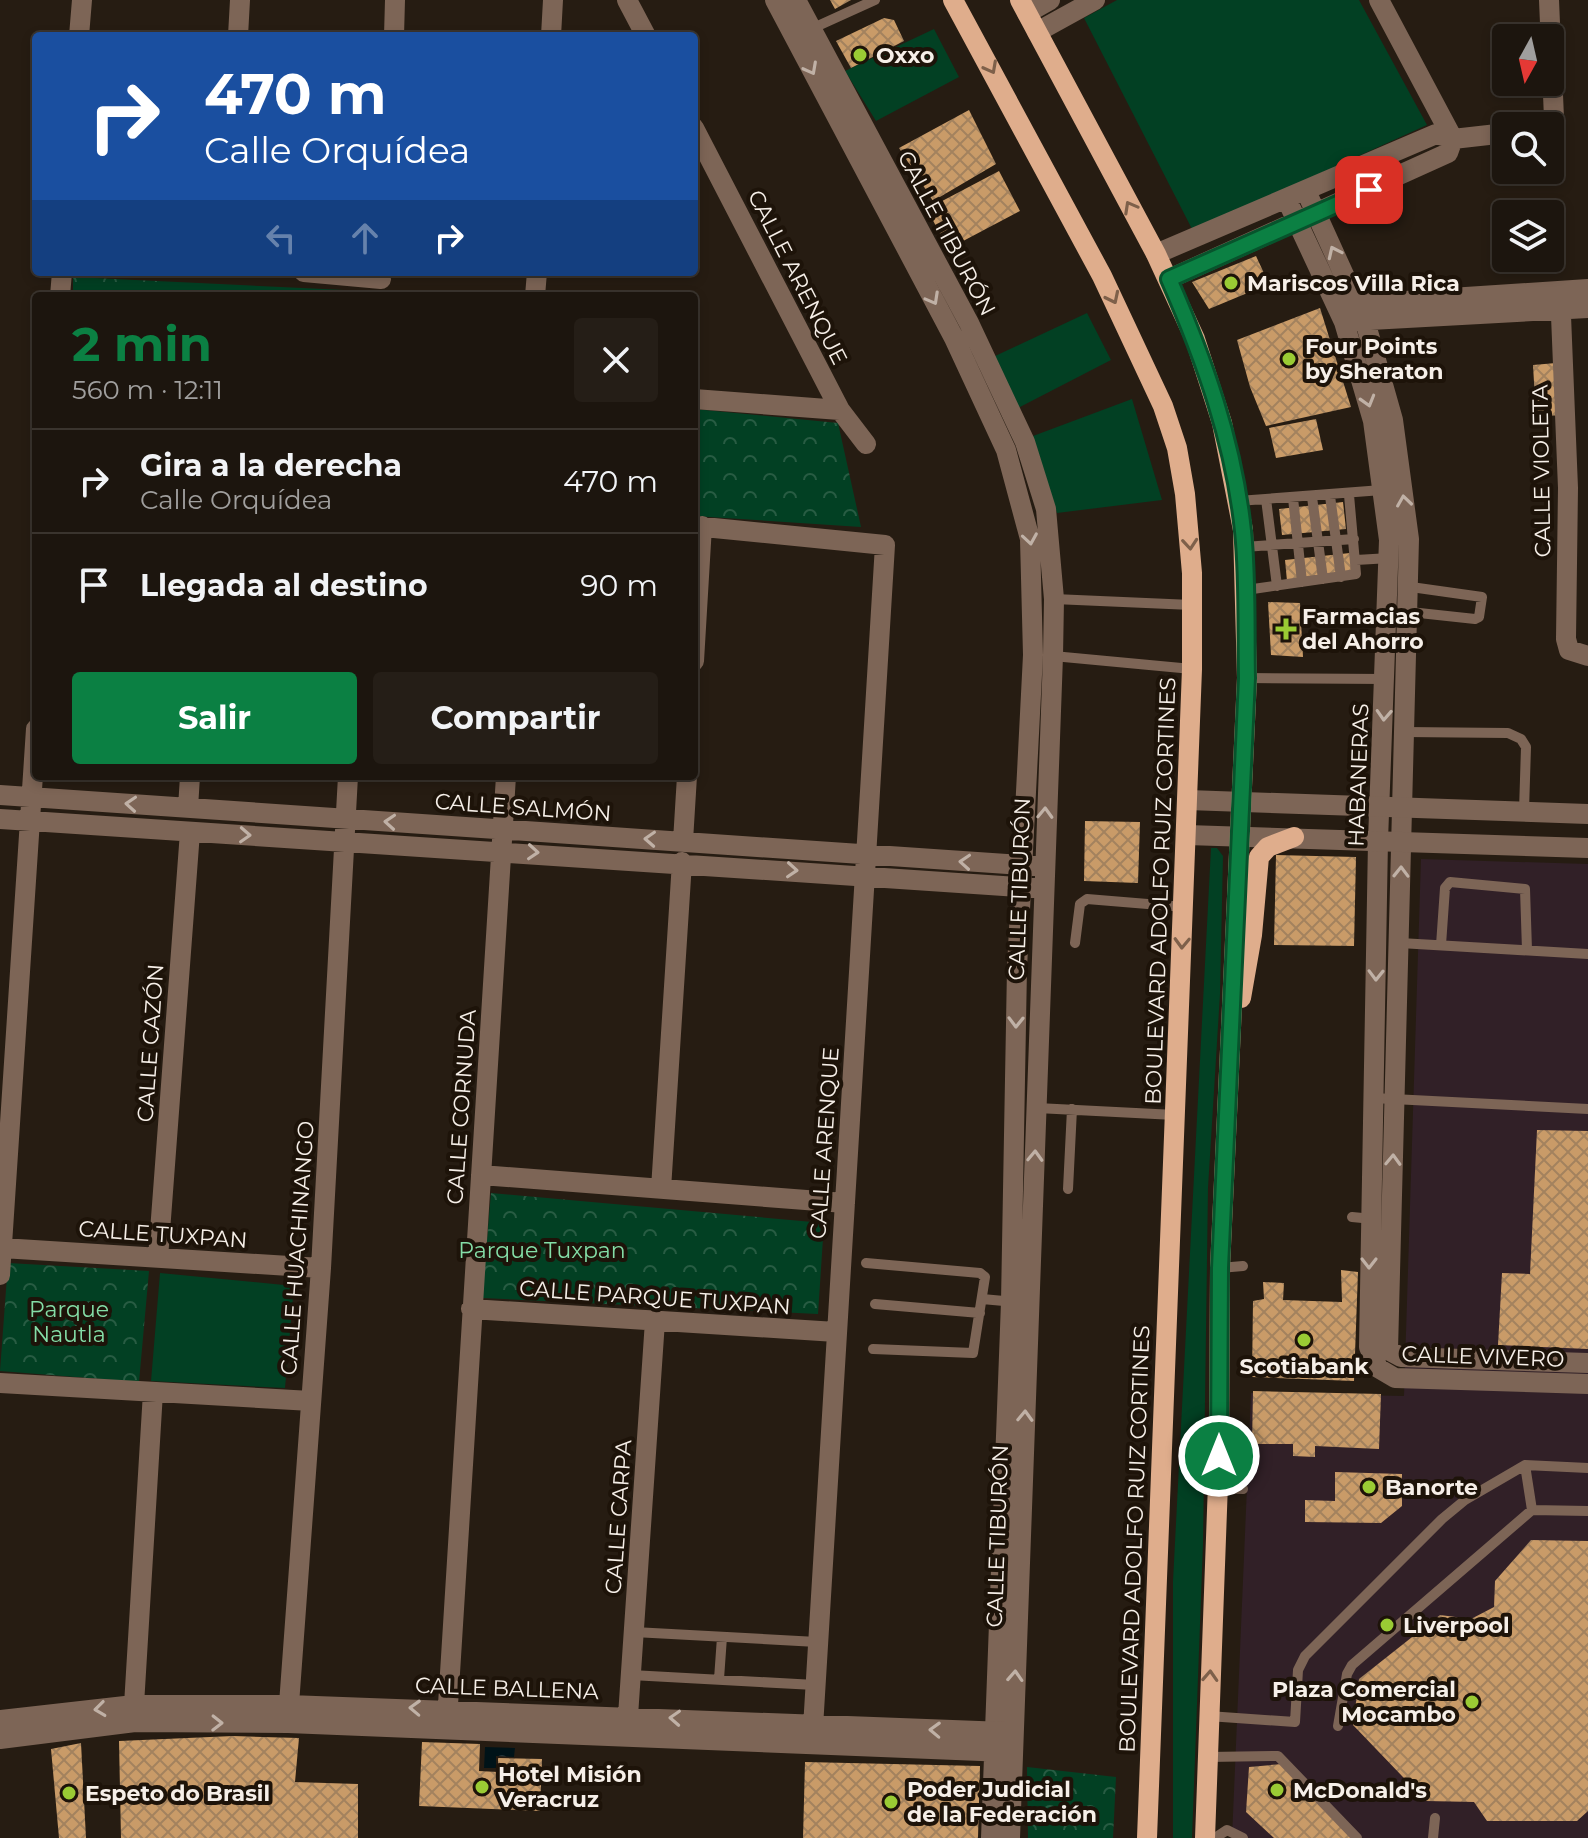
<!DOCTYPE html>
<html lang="es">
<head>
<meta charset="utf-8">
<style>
	:root { --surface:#1c150e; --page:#251e17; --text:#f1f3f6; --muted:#a09f9e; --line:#3a342e; --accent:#0b8043 }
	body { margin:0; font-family:Montserrat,sans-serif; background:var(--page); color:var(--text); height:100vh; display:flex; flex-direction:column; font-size:30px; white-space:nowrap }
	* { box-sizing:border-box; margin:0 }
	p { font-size:26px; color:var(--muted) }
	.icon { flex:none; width:44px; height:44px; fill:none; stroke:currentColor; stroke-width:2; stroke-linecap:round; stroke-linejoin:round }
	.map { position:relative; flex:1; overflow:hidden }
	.side { position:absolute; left:32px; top:292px; width:666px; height:488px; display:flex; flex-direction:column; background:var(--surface); border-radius:8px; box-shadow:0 4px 12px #0003,0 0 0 2px var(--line) }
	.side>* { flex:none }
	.hud { position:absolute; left:32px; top:32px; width:666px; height:244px; border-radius:8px; box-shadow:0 4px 12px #0003,0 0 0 2px var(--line); background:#1a4fa0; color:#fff; overflow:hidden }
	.needle { width:52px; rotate:188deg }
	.tools { position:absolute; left:1492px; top:24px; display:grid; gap:16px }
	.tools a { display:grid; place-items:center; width:72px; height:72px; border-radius:8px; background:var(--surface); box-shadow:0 4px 12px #0003,0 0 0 2px var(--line); font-size:40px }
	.pin { position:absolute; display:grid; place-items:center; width:68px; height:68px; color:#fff; margin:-34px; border-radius:16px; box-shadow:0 4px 12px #0006 }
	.me { position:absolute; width:88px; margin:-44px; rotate:0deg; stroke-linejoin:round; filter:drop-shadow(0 0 6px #0008) }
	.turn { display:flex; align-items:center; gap:28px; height:168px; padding:0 40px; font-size:36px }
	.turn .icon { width:104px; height:104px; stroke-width:2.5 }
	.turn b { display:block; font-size:56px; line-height:68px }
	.lanes { display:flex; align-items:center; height:76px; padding:0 40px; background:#0003; justify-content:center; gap:40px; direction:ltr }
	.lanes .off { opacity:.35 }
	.round { display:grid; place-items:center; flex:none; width:84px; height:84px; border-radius:8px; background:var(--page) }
	.summary { display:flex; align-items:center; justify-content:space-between; height:136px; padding:0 40px }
	h1 { font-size:48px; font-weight:700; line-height:60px; color:var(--accent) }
	.button { display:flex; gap:16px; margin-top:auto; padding:16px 40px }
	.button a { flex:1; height:92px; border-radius:8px; background:var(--accent); color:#fff; font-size:32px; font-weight:700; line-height:92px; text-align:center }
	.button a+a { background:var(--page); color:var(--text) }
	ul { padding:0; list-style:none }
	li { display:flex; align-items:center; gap:24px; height:104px; padding:0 40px; border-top:2px solid var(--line) }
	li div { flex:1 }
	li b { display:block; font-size:30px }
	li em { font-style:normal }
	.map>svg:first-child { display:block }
	.commercial { fill:#312027 }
	.green { fill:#024023 }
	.forest { fill:url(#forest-crowns) }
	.water { fill:url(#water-ripples) }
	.building { fill:url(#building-cross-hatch) }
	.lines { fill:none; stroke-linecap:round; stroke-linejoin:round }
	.service { stroke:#7d6556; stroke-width:10 }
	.minor { stroke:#7d6556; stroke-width:20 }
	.tertiary { stroke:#7d6556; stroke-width:20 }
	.primary { stroke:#dfad8c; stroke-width:20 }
	.oneway { stroke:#7e604a }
	.oneway2 { stroke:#c0b1a6 }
	.route-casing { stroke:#07532c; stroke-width:20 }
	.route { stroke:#0b8043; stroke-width:14 }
	.poi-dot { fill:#9acb34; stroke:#1d1309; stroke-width:3 }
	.labels { text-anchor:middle; stroke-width:8; stroke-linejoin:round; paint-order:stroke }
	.poi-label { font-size:22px; font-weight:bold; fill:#f6efe8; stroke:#1d1309; text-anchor:start }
	.street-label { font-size:22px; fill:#f6efe8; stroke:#1d1309 }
	.park-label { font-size:22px; fill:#84dea7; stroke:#1d1309 }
</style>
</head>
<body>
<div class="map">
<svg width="1588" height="1838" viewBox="0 0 1588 1838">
	<defs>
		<pattern id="forest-crowns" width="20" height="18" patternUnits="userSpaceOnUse" patternTransform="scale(2)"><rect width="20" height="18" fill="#024023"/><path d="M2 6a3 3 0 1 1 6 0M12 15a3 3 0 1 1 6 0" fill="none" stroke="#285c43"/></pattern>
		<pattern id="water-ripples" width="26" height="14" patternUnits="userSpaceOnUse" patternTransform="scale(2)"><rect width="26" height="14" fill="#001318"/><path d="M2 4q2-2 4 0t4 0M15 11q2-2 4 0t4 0" fill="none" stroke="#26363a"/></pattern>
		<pattern id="building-cross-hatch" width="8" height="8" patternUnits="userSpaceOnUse" patternTransform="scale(2)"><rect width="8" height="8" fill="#c99b68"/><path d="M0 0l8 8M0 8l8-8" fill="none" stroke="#a3825e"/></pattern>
	</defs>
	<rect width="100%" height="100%" fill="#261c12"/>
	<path class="commercial" d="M1421,859L1588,864V1838H1232L1251,1393L1404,1396Z"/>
	<path class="green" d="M1117,0H1359L1427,125L1193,231L1084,18Z
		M934,29L959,77L876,121L845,71Z
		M1087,313L1111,360L1018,408L993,357Z
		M1132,399L1162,500L1057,513L1033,436Z
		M1211,848H1217L1223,856L1220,994L1208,1188L1203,1544L1192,1838H1173V1581Z
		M160,1273L294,1286L285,1388L151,1381Z"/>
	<path class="forest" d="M73,277L365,291L364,296H73Z
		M694,409L838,423L861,527L694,516Z
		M491,1193L824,1223L818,1314L482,1298Z
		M8,1263L149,1271L139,1382L0,1371Z
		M1027,1767L1116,1777L1113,1838H1028Z"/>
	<path class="water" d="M485,1747L515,1748L514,1757L496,1756V1768H484Z"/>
	<path class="building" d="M830,0H851L835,9Z
		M884,18L894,20L904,41L851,68L836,41Z
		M969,110L996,164L933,201L899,148Z
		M999,171L1020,211L948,249L927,209Z
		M1256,256L1269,284L1209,309L1192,282Z
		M1320,308L1351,407L1266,426L1250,387L1237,340Z
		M1556,363L1560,415L1536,417L1533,365Z
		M1316,419L1323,450L1276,458L1269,428Z
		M1343,502L1346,529L1282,535L1279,509Z
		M1350,553L1352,574L1287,581L1285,560Z
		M1268,602L1300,603L1303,657L1271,655Z
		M1085,821L1140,822L1138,883L1084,881Z
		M1276,855L1356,857L1354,946L1274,945Z
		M1537,1130L1588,1131V1349L1498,1345L1502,1273L1530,1274Z
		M1341,1270L1358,1272L1354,1381L1252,1377L1253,1301L1264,1299L1263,1282L1284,1283L1283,1300L1342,1302Z
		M1253,1391L1381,1394L1379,1449L1315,1446V1457L1293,1456V1444H1252Z
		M1335,1472L1402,1474V1506L1381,1523L1305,1522V1500L1335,1501Z
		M1531,1540L1588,1541V1811L1577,1821H1487L1474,1802L1426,1801L1353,1725L1359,1679L1440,1615L1471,1619L1494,1607L1495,1581Z
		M233,1736L299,1738L295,1782L358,1784V1838H121L119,1741Z
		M422,1742L480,1744L479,1771L498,1772V1758L542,1759L540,1811L419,1806Z
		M81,1743L86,1838H59L51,1749Z
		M805,1762L980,1766L978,1838H803Z
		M1282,1764L1351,1838H1274L1246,1812L1249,1767Z"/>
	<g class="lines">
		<path class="service" d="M811,29L875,0
			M1330,496L1341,577
			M1312,497L1323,579
			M1293,498L1302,582
			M1266,499L1277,586
			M1238,501L1382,490
			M1244,547L1354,539
			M1356,560L1390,558
			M1246,590L1356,574L1349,495
			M1054,599L1192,605
			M1410,612L1475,619L1479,617L1482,597L1411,587
			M1053,656L1192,669
			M1247,678L1385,679
			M1405,732L1508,733L1521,739L1526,747L1524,811
			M1075,943L1080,904L1087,899L1184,907
			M1400,943L1588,954
			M1441,945L1445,888L1450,882L1525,889L1527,950
			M1373,1098L1588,1109
			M1037,1108L1175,1115
			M1068,1189L1072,1109
			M1352,1217L1373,1219
			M866,1263L980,1273L985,1277L973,1353L873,1349
			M1220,1268L1243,1266
			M982,1299L1015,1302
			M875,1304L980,1313
			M1219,1456H1246
			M1525,1465L1532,1510
			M1218,1488L1243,1489
			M634,1632L817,1642
			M631,1675L815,1685
			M719,1679L722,1637
			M1208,1716L1295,1722L1298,1670L1305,1656L1442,1519L1465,1500L1525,1465L1588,1468
			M1338,1726L1347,1674L1352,1665L1532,1510L1588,1511
			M1208,1757L1278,1756L1357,1838
			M1215,1838L1227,1830L1243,1838
			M1433,1838L1435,1818"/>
		<path class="minor" d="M627,0L646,36
			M775,0L954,338L1006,450L1030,539L1033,655L1017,968L1011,1302L991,1838
			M796,0L969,323L1025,442L1046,509L1054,599L1053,656L1010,1838
			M1379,0L1453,139
			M1549,0L1554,118L1550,126
			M1027,13L1050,0
			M1037,32L1095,0
			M79,36L82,0
			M238,36L240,0
			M394,36L395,0
			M551,36L553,0
			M694,128L840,410L866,444
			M1306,191L1365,321L1393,420L1409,539L1388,1350L1401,1357L1588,1363
			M1287,200L1344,322L1373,421L1389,540L1378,841L1369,1347L1378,1368L1395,1378L1588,1384
			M1156,254L1436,134L1453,139L1506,133
			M304,272L381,279
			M1169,279L1448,153L1453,139
			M1560,291L1568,488L1566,639L1569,650L1588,656
			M60,296L62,272
			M535,296L537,272
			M1344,305L1588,289
			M1352,321L1588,308
			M694,399L840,410
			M694,526L885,545L812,1744
			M694,661L702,526
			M0,795L1035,866
			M188,808L190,776
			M0,819L1034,888
			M683,841L687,776
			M481,1175L845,1203
			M661,1189L682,862
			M2,1248L321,1268
			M158,1258L190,832
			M0,1275L36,729
			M471,1309L836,1332
			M0,1383L311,1401
			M134,1705L153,1392
			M628,1716L655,1321
			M288,1718L321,1268L348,776
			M0,1720L134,1705H289L1005,1732
			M447,1721L506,776
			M0,1739L135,1722L288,1723L1006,1752"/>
		<path class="tertiary" d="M1188,800L1588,814
			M1187,835L1588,848"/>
		<path class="primary" d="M953,0L1102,276L1163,406L1177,448L1185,494L1192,573V669L1147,1838
			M1020,0L1156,254L1195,339L1222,423L1243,530L1247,678L1220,1268L1219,1456L1205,1838
			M1241,998L1252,935L1259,857L1268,847L1294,837"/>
	</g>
	<defs><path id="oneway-chevron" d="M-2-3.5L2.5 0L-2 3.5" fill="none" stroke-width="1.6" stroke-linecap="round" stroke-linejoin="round" transform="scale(2)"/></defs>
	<g class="oneway">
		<use href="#oneway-chevron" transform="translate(991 68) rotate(62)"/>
		<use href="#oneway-chevron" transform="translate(1130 207) rotate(-119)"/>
		<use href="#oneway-chevron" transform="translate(1113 298) rotate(64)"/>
		<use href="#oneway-chevron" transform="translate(1190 544) rotate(85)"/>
		<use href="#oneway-chevron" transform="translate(1182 943) rotate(92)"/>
		<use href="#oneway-chevron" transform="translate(1210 1676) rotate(-87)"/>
	</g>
	<g class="oneway2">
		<use href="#oneway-chevron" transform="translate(811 69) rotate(62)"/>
		<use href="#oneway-chevron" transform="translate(1334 252) rotate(-115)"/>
		<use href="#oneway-chevron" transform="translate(933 299) rotate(61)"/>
		<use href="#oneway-chevron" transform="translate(1368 401) rotate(74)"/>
		<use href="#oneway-chevron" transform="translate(1404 501) rotate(-98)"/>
		<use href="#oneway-chevron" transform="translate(1030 539) rotate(81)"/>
		<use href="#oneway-chevron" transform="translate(1384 715) rotate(93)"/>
		<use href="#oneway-chevron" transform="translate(131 804) rotate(-176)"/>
		<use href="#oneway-chevron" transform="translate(1045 813) rotate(-88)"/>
		<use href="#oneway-chevron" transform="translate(390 822) rotate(-176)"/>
		<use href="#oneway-chevron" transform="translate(245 835) rotate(3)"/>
		<use href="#oneway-chevron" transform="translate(650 839) rotate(-177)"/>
		<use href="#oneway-chevron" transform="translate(533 852) rotate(4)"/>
		<use href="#oneway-chevron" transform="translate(965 862) rotate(-176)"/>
		<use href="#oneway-chevron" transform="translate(792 870) rotate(4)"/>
		<use href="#oneway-chevron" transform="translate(1401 872) rotate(-89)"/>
		<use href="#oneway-chevron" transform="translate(1376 975) rotate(91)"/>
		<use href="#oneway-chevron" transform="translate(1016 1022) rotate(91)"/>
		<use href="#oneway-chevron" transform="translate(1035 1156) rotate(-88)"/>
		<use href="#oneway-chevron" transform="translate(1393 1160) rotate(-88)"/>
		<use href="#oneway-chevron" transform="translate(1369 1263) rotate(90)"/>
		<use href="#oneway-chevron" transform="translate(1025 1416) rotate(-88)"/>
		<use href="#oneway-chevron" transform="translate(1015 1676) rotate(-87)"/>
		<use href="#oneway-chevron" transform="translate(415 1708) rotate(-178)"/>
		<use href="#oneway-chevron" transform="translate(100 1709) rotate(173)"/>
		<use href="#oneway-chevron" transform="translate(675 1718) rotate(-177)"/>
		<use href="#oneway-chevron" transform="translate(217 1723) rotate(1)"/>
		<use href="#oneway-chevron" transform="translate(935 1730) rotate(-178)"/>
	</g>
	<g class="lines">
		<defs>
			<path id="route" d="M1219,1456L1220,1268L1247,678C1246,629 1248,580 1243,531C1234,443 1204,359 1169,279L1369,190"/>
		</defs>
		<use href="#route" class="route-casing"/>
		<use href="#route" class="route"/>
	</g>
	<g class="poi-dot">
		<circle cx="860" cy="55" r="8"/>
		<circle cx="1231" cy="283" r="8"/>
		<circle cx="1289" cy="359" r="8"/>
		<path d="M1282 617h8v8h8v8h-8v8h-8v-8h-8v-8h8z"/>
		<circle cx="1304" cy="1340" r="8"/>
		<circle cx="1369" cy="1487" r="8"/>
		<circle cx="1387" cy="1625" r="8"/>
		<circle cx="1472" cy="1702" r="8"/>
		<circle cx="482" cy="1787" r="8"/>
		<circle cx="1277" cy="1790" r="8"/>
		<circle cx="69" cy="1793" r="8"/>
		<circle cx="891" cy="1802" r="8"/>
	</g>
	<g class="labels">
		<g class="poi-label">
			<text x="876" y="63">Oxxo</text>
			<text x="1247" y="291">Mariscos Villa Rica</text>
			<text x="1305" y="354">Four Points<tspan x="1305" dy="25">by Sheraton</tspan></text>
			<text x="1302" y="624">Farmacias<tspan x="1302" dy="25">del Ahorro</tspan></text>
			<text x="1304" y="1374" text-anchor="middle">Scotiabank</text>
			<text x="1385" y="1495">Banorte</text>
			<text x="1403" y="1633">Liverpool</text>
			<text x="1456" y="1697" text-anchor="end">Plaza Comercial<tspan x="1456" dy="25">Mocambo</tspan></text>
			<text x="498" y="1782">Hotel Misión<tspan x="498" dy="25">Veracruz</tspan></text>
			<text x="907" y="1797">Poder Judicial<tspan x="907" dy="25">de la Federación</tspan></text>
			<text x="1293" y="1798">McDonald's</text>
			<text x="85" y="1801">Espeto do Brasil</text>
		</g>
		<g class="street-label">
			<text transform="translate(947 233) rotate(62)" y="8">CALLE TIBURÓN</text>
			<text transform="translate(798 277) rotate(63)" y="8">CALLE ARENQUE</text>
			<text transform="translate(1541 471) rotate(-91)" y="8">CALLE VIOLETA</text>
			<text transform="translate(1358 775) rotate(-88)" y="8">HABANERAS</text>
			<text transform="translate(523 807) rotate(4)" y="8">CALLE SALMÓN</text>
			<text transform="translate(1019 889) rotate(-88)" y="8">CALLE TIBURÓN</text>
			<text transform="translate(1160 891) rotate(-88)" y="8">BOULEVARD ADOLFO RUIZ CORTINES</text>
			<text transform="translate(150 1043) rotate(-86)" y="8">CALLE CAZÓN</text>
			<text transform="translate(461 1107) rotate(-86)" y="8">CALLE CORNUDA</text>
			<text transform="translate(824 1143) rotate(-86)" y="8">CALLE ARENQUE</text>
			<text transform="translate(163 1234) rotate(4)" y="8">CALLE TUXPAN</text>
			<text transform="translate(297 1248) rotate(-86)" y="8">CALLE HUACHINANGO</text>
			<text transform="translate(655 1297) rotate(4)" y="8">CALLE PARQUE TUXPAN</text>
			<text transform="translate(1483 1356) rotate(2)" y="8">CALLE VIVERO</text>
			<text transform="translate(618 1517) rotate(-86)" y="8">CALLE CARPA</text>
			<text transform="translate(997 1536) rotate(-88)" y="8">CALLE TIBURÓN</text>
			<text transform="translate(1134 1539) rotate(-88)" y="8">BOULEVARD ADOLFO RUIZ CORTINES</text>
			<text transform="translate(507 1688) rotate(2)" y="8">CALLE BALLENA</text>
		</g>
		<g class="park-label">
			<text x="542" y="1258">Parque Tuxpan</text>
			<text x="69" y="1317">Parque<tspan x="69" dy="25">Nautla</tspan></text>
		</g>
	</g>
</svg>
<div class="tools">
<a><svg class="needle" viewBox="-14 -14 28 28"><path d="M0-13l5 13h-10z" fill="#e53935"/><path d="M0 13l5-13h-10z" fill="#a09f9e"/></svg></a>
<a><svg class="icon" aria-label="search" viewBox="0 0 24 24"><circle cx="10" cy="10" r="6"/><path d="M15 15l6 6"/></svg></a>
<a><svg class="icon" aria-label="layers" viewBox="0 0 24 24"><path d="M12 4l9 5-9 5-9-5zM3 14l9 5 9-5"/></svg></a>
</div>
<div class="pin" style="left:1369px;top:190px;background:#d93025"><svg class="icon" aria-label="arrive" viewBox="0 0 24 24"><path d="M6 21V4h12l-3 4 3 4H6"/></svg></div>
<svg class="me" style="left:1219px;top:1456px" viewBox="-20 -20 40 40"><circle r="17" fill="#0b8043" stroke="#fff" stroke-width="3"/><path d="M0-11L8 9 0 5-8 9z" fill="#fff"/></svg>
<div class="hud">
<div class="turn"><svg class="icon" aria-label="right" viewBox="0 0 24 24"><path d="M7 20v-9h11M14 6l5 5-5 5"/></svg><div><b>470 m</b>Calle Orquídea</div></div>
<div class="lanes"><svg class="icon off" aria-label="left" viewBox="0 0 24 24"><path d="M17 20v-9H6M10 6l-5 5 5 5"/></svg><svg class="icon off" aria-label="ahead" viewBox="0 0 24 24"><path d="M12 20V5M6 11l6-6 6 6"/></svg><svg class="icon" aria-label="right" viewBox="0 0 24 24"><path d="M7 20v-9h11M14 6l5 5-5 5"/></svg></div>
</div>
<section class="side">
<div class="summary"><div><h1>2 min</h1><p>560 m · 12:11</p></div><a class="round"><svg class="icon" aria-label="close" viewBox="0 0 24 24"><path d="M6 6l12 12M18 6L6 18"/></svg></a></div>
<ul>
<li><svg class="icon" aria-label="right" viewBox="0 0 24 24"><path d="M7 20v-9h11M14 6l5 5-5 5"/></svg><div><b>Gira a la derecha</b><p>Calle Orquídea</p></div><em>470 m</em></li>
<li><svg class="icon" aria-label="arrive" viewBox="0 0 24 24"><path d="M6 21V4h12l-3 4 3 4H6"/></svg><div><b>Llegada al destino</b></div><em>90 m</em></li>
</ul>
<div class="button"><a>Salir</a><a>Compartir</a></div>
</section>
</div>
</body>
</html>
